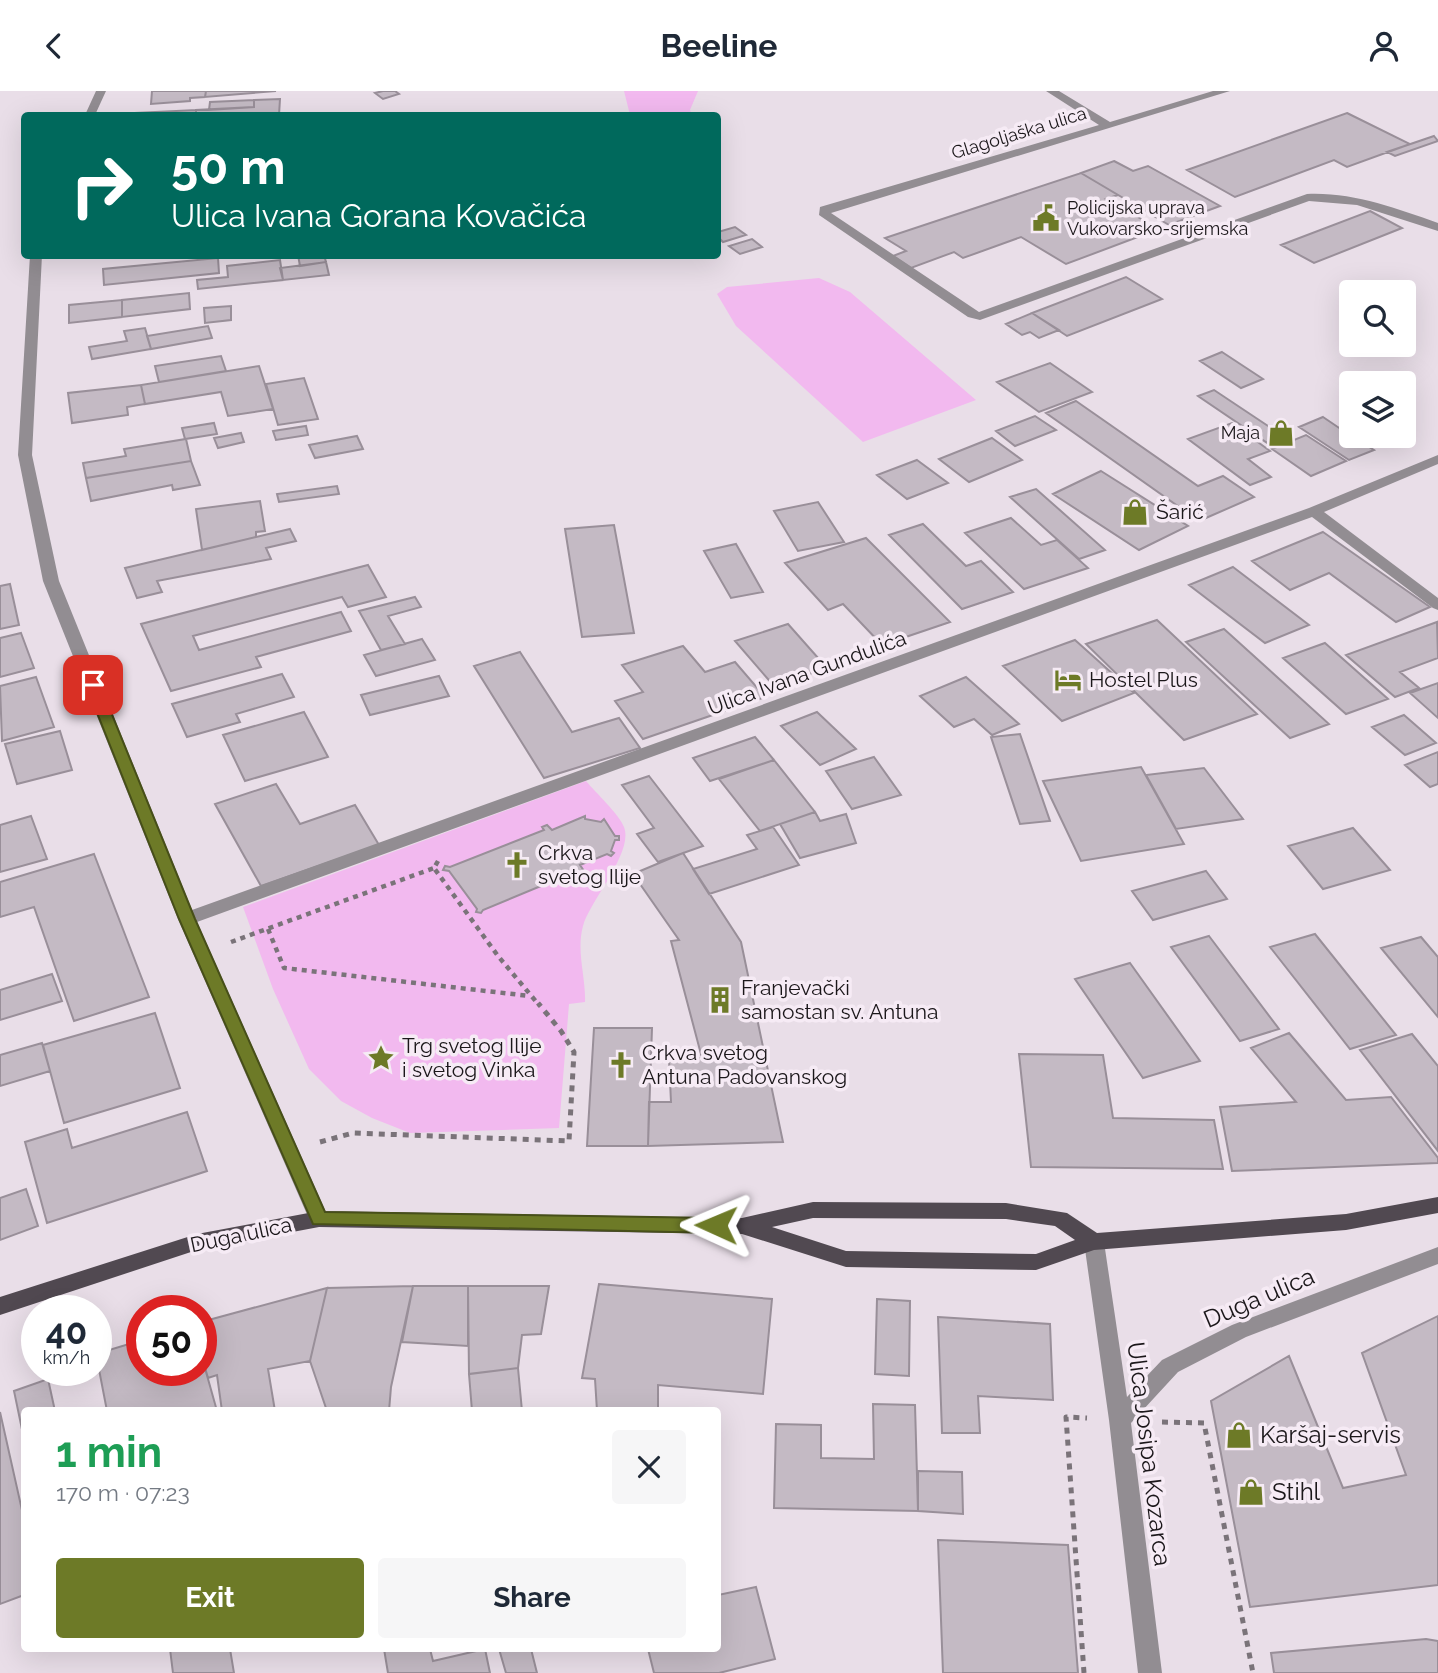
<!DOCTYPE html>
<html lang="en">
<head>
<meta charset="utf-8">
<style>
	:root { --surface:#fff; --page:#f6f6f7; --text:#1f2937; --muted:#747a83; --accent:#6d7a27 }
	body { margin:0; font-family:Raleway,sans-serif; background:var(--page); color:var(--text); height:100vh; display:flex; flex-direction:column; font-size:26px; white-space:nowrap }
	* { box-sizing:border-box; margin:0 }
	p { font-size:23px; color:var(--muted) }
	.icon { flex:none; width:38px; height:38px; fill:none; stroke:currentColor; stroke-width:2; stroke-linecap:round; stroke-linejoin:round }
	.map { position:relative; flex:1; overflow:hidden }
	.side { position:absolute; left:21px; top:1316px; width:700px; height:245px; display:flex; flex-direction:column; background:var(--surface); border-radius:7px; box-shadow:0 7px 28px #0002 }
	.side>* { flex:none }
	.hud { position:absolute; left:21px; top:21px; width:700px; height:147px; border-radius:7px; box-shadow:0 7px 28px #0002; background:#00695c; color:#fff; overflow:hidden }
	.tools { position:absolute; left:1339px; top:189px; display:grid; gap:14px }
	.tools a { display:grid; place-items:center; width:77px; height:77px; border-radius:7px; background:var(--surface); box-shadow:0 7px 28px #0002; font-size:35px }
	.speed { position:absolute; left:21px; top:1204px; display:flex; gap:14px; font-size:35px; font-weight:700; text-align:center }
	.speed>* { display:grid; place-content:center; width:91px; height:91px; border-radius:50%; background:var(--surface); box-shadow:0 7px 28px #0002; line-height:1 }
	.speed small { font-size:18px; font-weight:400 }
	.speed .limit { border:10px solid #d22; background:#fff; color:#111 }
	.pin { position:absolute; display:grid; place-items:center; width:60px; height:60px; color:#fff; margin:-30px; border-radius:14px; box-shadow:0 4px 10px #0006 }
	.me { position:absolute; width:77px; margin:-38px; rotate:271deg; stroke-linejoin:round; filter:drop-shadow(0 0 5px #0008) }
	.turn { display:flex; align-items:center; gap:24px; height:147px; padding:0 35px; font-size:32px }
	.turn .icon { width:91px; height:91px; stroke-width:2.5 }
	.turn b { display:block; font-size:49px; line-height:60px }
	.round { display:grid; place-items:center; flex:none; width:74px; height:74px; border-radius:7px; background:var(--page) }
	.summary { display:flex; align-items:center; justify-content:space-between; height:119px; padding:0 35px }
	h1 { font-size:42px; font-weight:700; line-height:52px; color:#1e9e55 }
	.action { display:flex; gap:14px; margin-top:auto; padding:14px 35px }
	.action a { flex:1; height:80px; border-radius:7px; background:var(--accent); color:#fff; font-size:28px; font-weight:700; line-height:80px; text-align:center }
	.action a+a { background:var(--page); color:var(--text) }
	header { display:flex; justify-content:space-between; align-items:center; height:91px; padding:0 35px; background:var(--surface); font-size:32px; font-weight:700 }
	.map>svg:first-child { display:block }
	.green { fill:#f2b9ef }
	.building { fill:#c4bac4; stroke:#998f99; stroke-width:2 }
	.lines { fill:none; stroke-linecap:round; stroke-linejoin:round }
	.path-far1 { stroke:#7a7379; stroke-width:4.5; stroke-dasharray:5 5; stroke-linecap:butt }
	.path { stroke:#7a7379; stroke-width:5; stroke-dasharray:6 6; stroke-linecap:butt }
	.minor { fill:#928d92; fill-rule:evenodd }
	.major { fill:#514951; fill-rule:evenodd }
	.route { fill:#6d7a27; stroke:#474f19; stroke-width:2 }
	.labels { text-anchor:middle; stroke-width:7; stroke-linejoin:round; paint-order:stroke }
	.far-street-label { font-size:18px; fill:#1b171a; stroke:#f6ebf5 }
	.far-poi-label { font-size:18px; fill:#1b171a; stroke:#f6ebf5; text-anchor:start }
	.poi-label { font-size:21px; fill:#1b171a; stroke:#f6ebf5; text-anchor:start }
	.street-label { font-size:21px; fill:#1b171a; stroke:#f6ebf5 }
	.near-street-label { font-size:24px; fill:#1b171a; stroke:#f6ebf5 }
	.near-poi-label { font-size:24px; fill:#1b171a; stroke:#f6ebf5; text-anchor:start }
</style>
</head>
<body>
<header><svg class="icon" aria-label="back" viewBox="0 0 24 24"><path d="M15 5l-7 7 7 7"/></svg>Beeline<svg class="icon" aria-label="person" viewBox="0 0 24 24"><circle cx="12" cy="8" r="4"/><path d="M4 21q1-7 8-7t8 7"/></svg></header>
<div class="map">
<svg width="1438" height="1582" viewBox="0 0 1438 1582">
	<rect width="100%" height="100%" fill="#e9dee8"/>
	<path class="green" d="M624,0H698L690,19L692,24H630Z
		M819,187L850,201L976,309L863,351L736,235L717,203L727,196Z
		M586,690C596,702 619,723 624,736C634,761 589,811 583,835C576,860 586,886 585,911L569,913L559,1037L410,1042L372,1027L341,1010L309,978L273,898L243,816Z"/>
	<path class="building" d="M152,0H206L205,6L190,7V10L151,13Z
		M206,0H276L205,6Z
		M383,0H395L399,3L383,8L375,2Z
		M280,8L279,24H196V19L254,16V9Z
		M254,9V16L209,19L210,11Z
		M196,19V24H134L135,22Z
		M1347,22L1410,53L1347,76L1334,69L1235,106L1187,79Z
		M1434,45L1438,50L1395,65L1387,61Z
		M1114,70L1133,80L1148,75L1220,115L1169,134L1081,82Z
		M1081,82L1118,104L1106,108L1159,138L1066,173L1021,146L963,167L954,161L911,177L893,165L906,160L885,147Z
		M1370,120L1402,137L1314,172L1281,154Z
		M735,136L746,144L723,151L718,146V141Z
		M752,148L762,156L740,163L729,155Z
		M298,164H324L326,171L300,175Z
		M218,167L219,182L104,194L103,178Z
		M280,169L283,189L198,198L197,189L228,186L227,175Z
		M326,171L329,184L283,189L280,177Z
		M1126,186L1162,208L1067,245L1032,222Z
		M189,202L190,218L122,226V209Z
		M122,209V226L69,232V214Z
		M231,215V229L205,232L204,217Z
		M1032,222L1059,239L1039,247L1030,241L1022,244L1006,233Z
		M208,235L212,247L151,258L147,245Z
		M145,237L151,258L92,268L89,256L127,250L124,240Z
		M1222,261L1263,288L1241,297L1200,270Z
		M221,265L226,280L159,291L155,275Z
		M1050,272L1092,301L1039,321L997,291Z
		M259,275L273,318L228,325L221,301L145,313L141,294Z
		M304,287L318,328L278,334L266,293Z
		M141,294L145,313L127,316L128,324L72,332L68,302Z
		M1214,299L1289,349L1273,356L1198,305Z
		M1076,310L1198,395L1223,385L1254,406L1199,430L1046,322Z
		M1035,325L1056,339L1015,355L996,340Z
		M1323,326L1351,345L1374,359L1349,369L1299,336Z
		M214,332L217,343L185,348L182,337Z
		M1232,332L1270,360L1248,368L1271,386L1250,394L1188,348Z
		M306,335L308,344L276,349L273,340Z
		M241,342L244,351L218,357L214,347Z
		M1306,344L1346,370L1311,385L1272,358Z
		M357,345L363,358L315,367L309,354Z
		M992,347L1022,369L969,391L939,368Z
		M186,348L191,370L86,387L83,372L126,365L124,358Z
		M917,369L948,392L907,408L877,384Z
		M191,370L200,394L173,399L172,394L91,410L86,387Z
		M1101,380L1188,435L1139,459L1053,403Z
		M337,395L339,403L279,411L277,403Z
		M1036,398L1105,459L1079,468L1010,406Z
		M260,410L265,440L256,441V446L202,459L196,418Z
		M818,411L844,451L798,460L774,420Z
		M1011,427L1041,454L1057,449L1088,477L1024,498L965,442Z
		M923,433L966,475L981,470L1013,501L962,518L889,444Z
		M614,434L634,542L582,546L565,438Z
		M290,438L296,450L266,457L271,468L157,490L162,501L137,507L125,477Z
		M1323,441L1430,516L1396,531L1329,482L1290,499L1252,470Z
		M866,447L950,531L882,554L843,513L828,519L785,472Z
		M736,453L763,501L731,507L704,460Z
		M368,474L386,506L348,516L342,506L193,545L199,559L341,521L351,540L256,566L261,576L171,600L141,533Z
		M1233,476L1309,534L1265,552L1189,494Z
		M10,493L19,534L0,538V495Z
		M415,506L421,516L388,525L405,553L381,559L359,520Z
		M1157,529L1257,623L1184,649L1086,553Z
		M1437,531L1438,567L1400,581L1419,597L1395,606L1346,564Z
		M788,533L827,577L774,595L735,550Z
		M1224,538L1329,633L1290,647L1186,551Z
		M21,542L34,577L0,586V547Z
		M422,548L435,569L376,585L364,564Z
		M1075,549L1134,602L1062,630L1003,575Z
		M1325,552L1388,608L1346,623L1283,567Z
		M683,555L705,581L735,571L765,606L643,648L615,610L643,601L622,574Z
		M520,561L572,641L619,627L640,657L544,687L474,575Z
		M282,583L294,606L236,623L240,631L187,646L172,613Z
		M439,585L449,605L370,624L361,604Z
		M36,586L54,636L2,650L0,595Z
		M966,586L1019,633L992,644L974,628L954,636L920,605Z
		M1438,592V627L1410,602Z
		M304,621L328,666L245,690L223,644Z
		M817,621L856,658L820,674L781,635Z
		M1404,624L1436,652L1405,664L1372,636Z
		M60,640L72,679L17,693L5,653Z
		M1020,643L1050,730L1020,733L991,646Z
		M755,646L774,669L710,690L693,667Z
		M1438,661V693L1430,696L1405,674Z
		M874,666L901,704L852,718L826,680Z
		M774,669L815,721L760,740L719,688Z
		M1141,676L1184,753L1081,770L1043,690Z
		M1204,677L1243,728L1176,738L1146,684Z
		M649,685L703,755L658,771L637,743L654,737L622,694Z
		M276,693L300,733L355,714L379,754L261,795L215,713Z
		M815,721L820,730L846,723L856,752L800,767L780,733Z
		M31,725L47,768L0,781V734Z
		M585,725V728L601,731L604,728L615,745H619V749H615L611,760L614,762L611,765L607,763L580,774L584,780L579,782L577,780L483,819L481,822L476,821L477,818L449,780L443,779L445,775L450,776L544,739L542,736L547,734L552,739Z
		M773,736L799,774L709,803L693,778L757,758L747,744Z
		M1353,737L1390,779L1323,798L1288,755Z
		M683,762L741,851L783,1051L648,1055L649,1011H671L669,969L702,967L671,850L679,849L633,783Z
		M94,763L149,906L74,930L34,816L0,826V791Z
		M1206,780L1227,808L1153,829L1132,800Z
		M1315,843L1396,944L1350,958L1270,856Z
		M1209,845L1279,938L1240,950L1171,856Z
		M1421,846L1438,866V926L1381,857Z
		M1130,872L1200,970L1143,987L1075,888Z
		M52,883L62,910L0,929V899Z
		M155,922L180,997L64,1032L43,954Z
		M594,937H652L648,1055H587Z
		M1289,942L1346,1009L1391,1006L1438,1067V1072L1232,1080L1220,1016L1296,1011L1251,957Z
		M1412,943L1438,975V1060L1360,959Z
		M42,952L50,980L0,995V964Z
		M1019,963L1103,964L1113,1027L1214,1029L1223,1078L1031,1076Z
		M187,1021L207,1080L47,1132L25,1051L67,1038L72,1057Z
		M26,1098L38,1135L0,1149V1107Z
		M599,1193L772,1208L763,1303L658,1294V1320H597L595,1288L582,1287Z
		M413,1195H468V1255L402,1251Z
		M413,1195L391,1296L389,1320H327L310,1270L327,1197Z
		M468,1195H549L541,1243L522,1244L518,1277L469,1283Z
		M327,1197L310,1270L268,1278L275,1320H222L217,1284L208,1287L201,1263V1231Z
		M877,1208L910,1210L909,1285L875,1283Z
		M1438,1225V1494L1250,1516L1211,1310L1289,1265L1343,1397L1406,1384L1362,1262Z
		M938,1226L1050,1233L1053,1309L978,1305L980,1342H942Z
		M142,1249V1279H201V1263L217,1320H107L96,1263Z
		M518,1277L522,1320H472L469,1283Z
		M48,1288L55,1320H24V1348L14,1300Z
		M873,1313L915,1314L918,1420L774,1417L776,1333L821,1334V1367L874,1368Z
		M0,1321L24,1428V1504L0,1513Z
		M918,1380L962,1381L963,1423L918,1420Z
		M938,1449L1068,1454L1078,1582H943Z
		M756,1496L775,1568L719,1582H654L648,1558H718V1504Z
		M1426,1548L1438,1550V1582H1274L1271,1562Z
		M170,1558H230L234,1582H173Z
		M384,1558H430L433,1570L485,1558L490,1582H388Z
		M499,1558H531L537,1582H506Z"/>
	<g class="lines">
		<path class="path-far1" d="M438,770L434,777L498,865L539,914
			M268,838L284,877L530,905
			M231,851L434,777"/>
		<path class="path" d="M320,1051L353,1042L569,1050L574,961L561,940L538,912
			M1162,1331L1204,1332L1253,1582
			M1084,1582L1066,1326L1087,1327"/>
		<path class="minor" d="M96,0H106L95,24H85Z
			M1046,0H1059L1110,31L1213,0H1230L831,122L979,221L1307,103C1353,101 1395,117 1438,132V140L1357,114L1309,110L980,229L968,226L819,124L820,116L1099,34Z
			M30,164H42L32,364L59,490L192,819L1309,417L1438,364V373L1324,421L1438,507V519L1433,517L1312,426L197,831L329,1128L326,1134L319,1136L312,1134L309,1128L178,828L43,490L18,364Z
			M1094,1143L1101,1145L1104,1151L1127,1306L1162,1269L1232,1234L1438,1156V1173L1246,1246L1178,1281L1131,1332L1162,1582H1138L1109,1329L1084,1151L1087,1145Z"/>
		<path class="major" d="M1438,1106V1122L1346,1139L1094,1159L1036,1179L846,1176L742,1143L319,1136L197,1159L0,1224V1206L197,1143L319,1120L742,1127L813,1111L1006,1112L1067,1122L1097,1142L1346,1123ZM813,1127L1006,1128L1055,1135L1075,1149L1036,1163L846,1160L772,1136Z"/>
	</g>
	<path class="route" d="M93,589L100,594L195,828L325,1121L716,1127L722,1129L725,1134L722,1140L716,1142L313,1133L179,828L86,594Z"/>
	<defs>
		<symbol id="civic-bare" viewBox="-9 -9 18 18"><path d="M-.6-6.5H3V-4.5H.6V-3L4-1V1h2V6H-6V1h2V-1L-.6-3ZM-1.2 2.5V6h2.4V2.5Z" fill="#6d7a27" stroke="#f6ebf5" stroke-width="2.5" paint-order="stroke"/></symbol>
		<symbol id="shop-bare" viewBox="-9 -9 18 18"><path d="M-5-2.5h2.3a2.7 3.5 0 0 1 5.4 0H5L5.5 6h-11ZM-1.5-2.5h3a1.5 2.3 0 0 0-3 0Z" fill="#6d7a27" stroke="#f6ebf5" stroke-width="2.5" paint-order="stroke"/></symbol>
		<symbol id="hotel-bare" viewBox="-9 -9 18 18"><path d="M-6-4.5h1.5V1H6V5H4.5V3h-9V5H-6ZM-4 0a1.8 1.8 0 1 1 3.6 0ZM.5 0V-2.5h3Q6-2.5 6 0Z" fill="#6d7a27" stroke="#f6ebf5" stroke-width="2.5" paint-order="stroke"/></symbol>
		<symbol id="church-bare" viewBox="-9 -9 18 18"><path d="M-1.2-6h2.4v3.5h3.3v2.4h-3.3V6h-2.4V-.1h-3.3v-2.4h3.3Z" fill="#6d7a27" stroke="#f6ebf5" stroke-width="2.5" paint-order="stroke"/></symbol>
		<symbol id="building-bare" viewBox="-9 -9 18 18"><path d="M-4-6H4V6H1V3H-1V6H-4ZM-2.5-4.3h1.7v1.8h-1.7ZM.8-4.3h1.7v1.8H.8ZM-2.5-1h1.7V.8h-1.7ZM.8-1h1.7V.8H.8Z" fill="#6d7a27" stroke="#f6ebf5" stroke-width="2.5" paint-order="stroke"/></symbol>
		<symbol id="sight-bare" viewBox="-9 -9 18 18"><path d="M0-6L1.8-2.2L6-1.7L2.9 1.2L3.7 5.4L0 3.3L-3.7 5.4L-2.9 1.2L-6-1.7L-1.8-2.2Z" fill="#6d7a27" stroke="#f6ebf5" stroke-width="2.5" paint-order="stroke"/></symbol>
	</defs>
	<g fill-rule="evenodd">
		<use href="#civic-bare" x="1027" y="108" width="38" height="38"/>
		<use href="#shop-bare" x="1262" y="323" width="38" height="38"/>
		<use href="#shop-bare" x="1116" y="402" width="38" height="38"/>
		<use href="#hotel-bare" x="1049" y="570" width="38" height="38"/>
		<use href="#church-bare" x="498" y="755" width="38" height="38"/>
		<use href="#building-bare" x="701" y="890" width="38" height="38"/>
		<use href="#sight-bare" x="362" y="948" width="38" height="38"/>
		<use href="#church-bare" x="602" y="955" width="38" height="38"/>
		<use href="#shop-bare" x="1220" y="1325" width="38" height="38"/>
		<use href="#shop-bare" x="1232" y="1382" width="38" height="38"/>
	</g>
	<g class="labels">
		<g class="far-street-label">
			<text transform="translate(1019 42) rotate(-17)" y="6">Glagoljaška ulica</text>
		</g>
		<g class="far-poi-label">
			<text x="1067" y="123">Policijska uprava<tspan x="1067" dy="21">Vukovarsko-srijemska</tspan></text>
			<text x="1260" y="348" text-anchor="end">Maja</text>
		</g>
		<g class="poi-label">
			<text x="1156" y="428">Šarić</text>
			<text x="1089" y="596">Hostel Plus</text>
			<text x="538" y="769">Crkva<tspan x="538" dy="24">svetog Ilije</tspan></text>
			<text x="741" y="904">Franjevački<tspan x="741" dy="24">samostan sv. Antuna</tspan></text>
			<text x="402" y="962">Trg svetog Ilije<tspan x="402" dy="24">i svetog Vinka</tspan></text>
			<text x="642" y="969">Crkva svetog<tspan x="642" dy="24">Antuna Padovanskog</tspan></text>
		</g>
		<g class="street-label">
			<text transform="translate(807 582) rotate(-20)" y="7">Ulica Ivana Gundulića</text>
			<text transform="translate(241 1144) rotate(-12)" y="7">Duga ulica</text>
		</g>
		<g class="near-street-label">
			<text transform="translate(1259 1207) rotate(-23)" y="8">Duga ulica</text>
			<text transform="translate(1149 1363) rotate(83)" y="8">Ulica Josipa Kozarca</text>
		</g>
		<g class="near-poi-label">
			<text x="1260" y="1352">Karšaj-servis</text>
			<text x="1272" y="1409">Stihl</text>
		</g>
	</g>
</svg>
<div class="tools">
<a><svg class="icon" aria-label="search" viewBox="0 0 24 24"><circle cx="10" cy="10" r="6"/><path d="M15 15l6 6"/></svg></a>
<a><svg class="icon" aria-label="layers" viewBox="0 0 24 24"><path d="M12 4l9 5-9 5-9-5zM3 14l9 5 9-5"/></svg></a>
</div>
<div class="speed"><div>40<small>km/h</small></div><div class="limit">50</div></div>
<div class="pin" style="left:93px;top:594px;background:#d93025"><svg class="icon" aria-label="arrive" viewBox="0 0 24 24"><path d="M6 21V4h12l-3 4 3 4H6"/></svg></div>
<svg class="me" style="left:716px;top:1134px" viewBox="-20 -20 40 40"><path d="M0-17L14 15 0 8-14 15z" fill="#6d7a27" stroke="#fff" stroke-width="4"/></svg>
<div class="hud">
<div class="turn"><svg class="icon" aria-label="right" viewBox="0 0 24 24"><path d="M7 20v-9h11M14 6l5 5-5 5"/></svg><div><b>50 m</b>Ulica Ivana Gorana Kovačića</div></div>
</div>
<section class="side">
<div class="summary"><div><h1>1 min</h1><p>170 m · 07:23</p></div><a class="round"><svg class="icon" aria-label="close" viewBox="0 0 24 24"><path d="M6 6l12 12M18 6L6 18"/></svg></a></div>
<div class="action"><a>Exit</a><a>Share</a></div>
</section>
</div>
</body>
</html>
